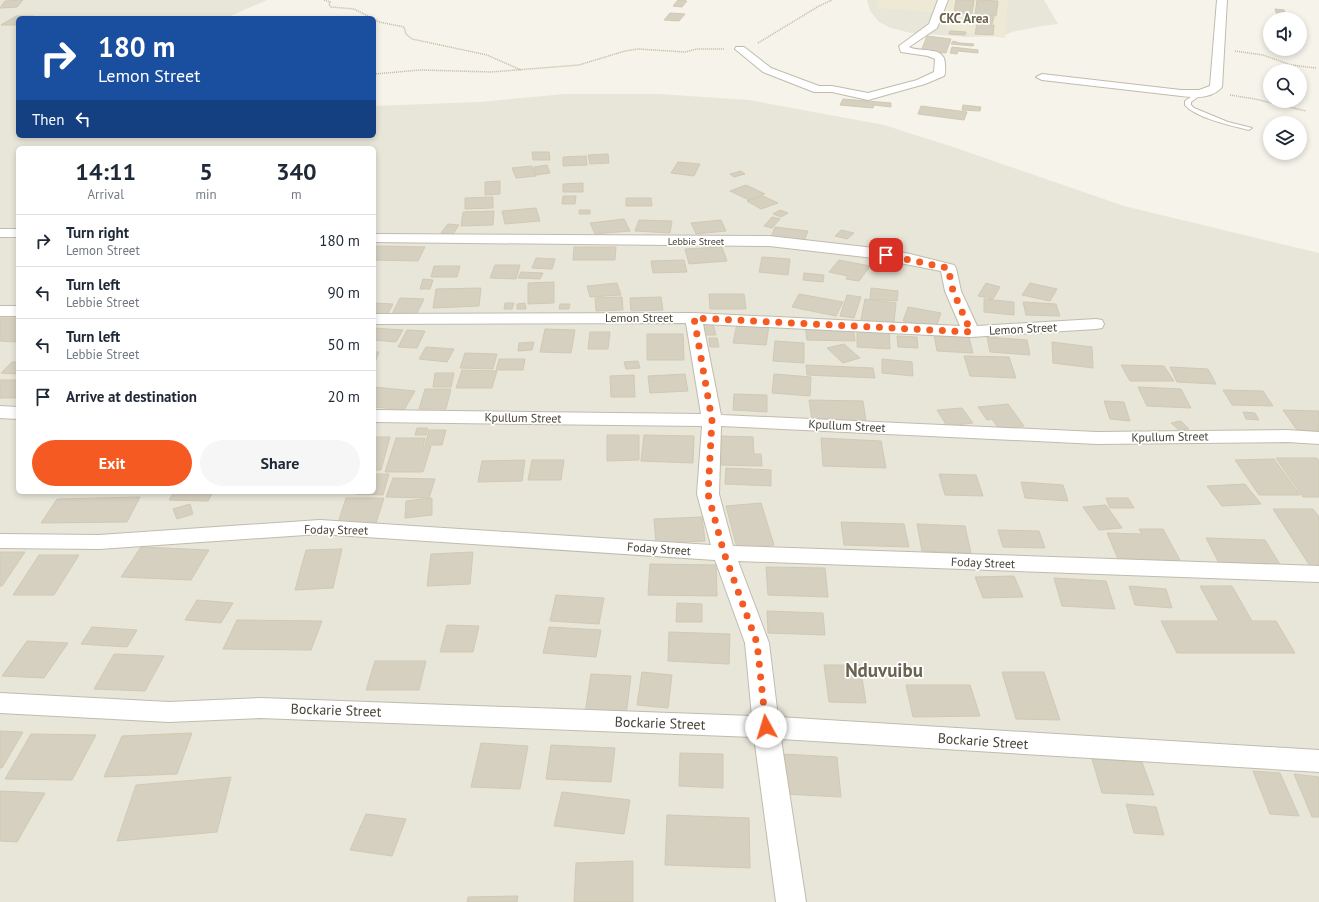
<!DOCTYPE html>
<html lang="en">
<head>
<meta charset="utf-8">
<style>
	:root { --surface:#fff; --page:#f6f6f7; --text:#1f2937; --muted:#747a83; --line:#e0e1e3; --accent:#f45a22 }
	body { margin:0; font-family:"PT Sans",sans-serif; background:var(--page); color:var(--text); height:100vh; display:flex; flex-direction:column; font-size:15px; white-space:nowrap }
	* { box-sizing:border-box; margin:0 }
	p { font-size:13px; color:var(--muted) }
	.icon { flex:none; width:22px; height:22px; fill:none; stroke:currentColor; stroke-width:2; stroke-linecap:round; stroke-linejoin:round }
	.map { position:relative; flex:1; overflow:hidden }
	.side { position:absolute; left:16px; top:146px; width:360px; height:348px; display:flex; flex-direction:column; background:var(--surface); border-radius:6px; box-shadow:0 2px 6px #0003 }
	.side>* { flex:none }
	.top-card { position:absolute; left:16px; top:16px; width:360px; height:122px; border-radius:6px; box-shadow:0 2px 6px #0003; background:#1a4fa0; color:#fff; overflow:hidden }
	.buttons { position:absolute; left:1263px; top:12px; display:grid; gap:8px }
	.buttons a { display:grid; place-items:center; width:44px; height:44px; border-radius:50%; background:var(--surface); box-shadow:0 2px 6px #0003; font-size:20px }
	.pin { position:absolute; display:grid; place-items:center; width:34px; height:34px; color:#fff; margin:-17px; border-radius:8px; box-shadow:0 2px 6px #0006 }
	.me { position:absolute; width:44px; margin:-22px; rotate:354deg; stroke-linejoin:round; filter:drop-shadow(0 0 3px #0008) }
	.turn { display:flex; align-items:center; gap:14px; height:84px; padding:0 16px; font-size:18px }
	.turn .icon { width:52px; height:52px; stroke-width:2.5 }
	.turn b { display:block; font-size:28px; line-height:34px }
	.then { display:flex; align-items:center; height:38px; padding:0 16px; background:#0003; gap:8px; font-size:15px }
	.eta { display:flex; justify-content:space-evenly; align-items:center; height:68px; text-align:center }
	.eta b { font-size:24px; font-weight:700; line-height:28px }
	.button { display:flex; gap:8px; margin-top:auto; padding:8px 16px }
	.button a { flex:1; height:46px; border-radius:24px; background:var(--accent); color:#fff; font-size:16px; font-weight:700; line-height:46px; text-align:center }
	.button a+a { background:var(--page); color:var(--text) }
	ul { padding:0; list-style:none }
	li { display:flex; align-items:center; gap:12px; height:52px; padding:0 16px; border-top:1px solid var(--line) }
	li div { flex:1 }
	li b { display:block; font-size:15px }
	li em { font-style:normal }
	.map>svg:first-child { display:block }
	.residential { fill:#e8e5d9; fill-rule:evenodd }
	.education { fill:#ede9d5 }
	.building { fill:#d6d0c0; stroke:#d1c9b3 }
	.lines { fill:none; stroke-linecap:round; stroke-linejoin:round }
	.lane-casing { stroke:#c0bcad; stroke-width:2 }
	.street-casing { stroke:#c0bcad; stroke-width:2 }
	.path { stroke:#c2b99f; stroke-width:1.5; stroke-dasharray:1 1; stroke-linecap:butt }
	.lane { fill:#fff; fill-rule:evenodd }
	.street { fill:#fff; fill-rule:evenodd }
	.route { stroke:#f45a22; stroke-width:7; stroke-dasharray:0 12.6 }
	.labels { text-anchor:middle; stroke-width:3.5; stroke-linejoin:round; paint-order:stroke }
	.far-street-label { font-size:10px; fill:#494438; stroke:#fff }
	.street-label { font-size:12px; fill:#494438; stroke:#fff }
	.far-district-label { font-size:13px; font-weight:bold; fill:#6b6350; stroke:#fff }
	.near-street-label { font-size:14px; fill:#494438; stroke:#fff }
	.near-district-label { font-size:19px; font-weight:bold; fill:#6b6350; stroke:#fff }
</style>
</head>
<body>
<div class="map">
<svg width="1319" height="902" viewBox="0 0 1319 902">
	<rect width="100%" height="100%" fill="#f5f3ea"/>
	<path class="residential" d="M0,0H267L226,18H18V136H374V106L480,102L565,94H659L749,100L884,125L953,147L1124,206L1319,253V902H0ZM18,148H374V492H18Z
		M867,0H1044L1058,24L1042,26L1012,32L1002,36L968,37L911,33L891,28L879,22L870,11Z"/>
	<path class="education" d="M877,0H1008L1005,38L968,33L947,28L938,13L878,8Z"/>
	<path class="building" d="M23,0L17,7L0,8L5,1Z
		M678,0L687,1L682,7L673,6Z
		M956,0H974L972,14L954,13Z
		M977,0L998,1L996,16L975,14Z
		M1275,9L1284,10L1286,15H1277Z
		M670,13L685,14L679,21L664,20Z
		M976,15L994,17L992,24L974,22Z
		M16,16H34L31,18H18V25H1Z
		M977,24L994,25L993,35L975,34Z
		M950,31L966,32L965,35L949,34Z
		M927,36L951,39L946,53L921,51Z
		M953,41L960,43L974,44L973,46L951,44Z
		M952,47L978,50V53L958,51L957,54L950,53Z
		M843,99L891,103V107L874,105L873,108L840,105Z
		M963,105L981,107L980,111L962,110Z
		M921,106L967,112L964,120L918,114Z
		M532,152H549L550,160H533Z
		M608,154L609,163L590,164L588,155Z
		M586,156L587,165L563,166V157Z
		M678,162L700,164L694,176L671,173Z
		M547,165L550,173L536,175L534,167Z
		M532,166L536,176L516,178L512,168Z
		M741,171L745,174L734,177L730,174Z
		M500,181V194L485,195V182Z
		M583,183V192H563V184Z
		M746,185L765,194L749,200L730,191Z
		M563,196H576L575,204H562Z
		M763,196L778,203L761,209L747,201Z
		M493,197V208L465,209V198Z
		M626,198H651L652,206H626Z
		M536,208L540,221L505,224L502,211Z
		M579,210H590V214H579Z
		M780,210L788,213L781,217L773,214Z
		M494,211L493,225L461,226L463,212Z
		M772,217L780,219L772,228L764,226Z
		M624,219L630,231L595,234L590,223Z
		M639,220L672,221L670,233L635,231Z
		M721,220L726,231L696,234L691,223Z
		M448,224L459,225L453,234L441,233Z
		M775,227L808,231L804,241L771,237Z
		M841,230L854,233L847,239L835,236Z
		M375,246L425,247L418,261L374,260Z
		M574,247H616L615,260H573Z
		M722,247L727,261L689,264L685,249Z
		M762,257L790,259L788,275L759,272Z
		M536,258L555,259L552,269L532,268Z
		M684,260L687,272L653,273L651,261Z
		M839,260L870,266L859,281L846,279L848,276L829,272Z
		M495,265H520L516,279L490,278Z
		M434,266H460L457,277H431Z
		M521,272L543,273L540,279L518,278Z
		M804,273L824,275L823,282L803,280Z
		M423,279L433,280L430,289H420Z
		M554,282V303L528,304V283Z
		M617,283L621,295L590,297L587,286Z
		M986,283L1000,287L993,299L978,296Z
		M1030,283L1057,289L1050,301L1022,295Z
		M481,288L479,306L433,308L436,289Z
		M871,288L898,291L897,301L870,299Z
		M709,294H744L746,309H710Z
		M799,294L843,302L836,316L792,307Z
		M847,295L861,297L854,318L840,316Z
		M622,297L623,310L596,311L595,298Z
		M661,297L663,310L631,311L630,298Z
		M400,298L424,299L415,317L391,316Z
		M865,299L896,303L894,323L861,320Z
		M984,299L1014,302V315L984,312Z
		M1023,302L1056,304L1060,316L1026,315Z
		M374,303L393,304L386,317L374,316Z
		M505,303H514L512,309H504Z
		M525,303L526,309H517V304Z
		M560,304H570L569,309H559Z
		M908,307L941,313L936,327L903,321Z
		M0,318H18V339L15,342L0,341Z
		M713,324L716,335H702L700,325Z
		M737,324L769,326L766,345L733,343Z
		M805,325L853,326L855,341L807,340Z
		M374,328L403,330L396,342L374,340Z
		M545,329L575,330L571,353L540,352Z
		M857,329L889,331L890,349L857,347Z
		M407,330L425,331L417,348L398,347Z
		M590,332H610L608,349H588Z
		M647,334H683L684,360H647Z
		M934,335L969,337L973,353L937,351Z
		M897,336L917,337L918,348L898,347Z
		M987,337L1027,340L1030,355L990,352Z
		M709,338H717L719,347H710Z
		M775,341L804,343V363L773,361Z
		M534,342L532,350L518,351L519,343Z
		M1052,342L1092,347L1093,368L1053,363Z
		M844,344L860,358L843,363L827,348Z
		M426,347L454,349L447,362L419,359Z
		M374,352H379L374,365Z
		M465,353L497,354L493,369L460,368Z
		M964,356L1009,357L1016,378L970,376Z
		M499,359H525L523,370H496Z
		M882,359L912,362L913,376L882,373Z
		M638,361L640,368L626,369L624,362Z
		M12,362H18V374L1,373Z
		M806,365L873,368L875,378L807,375Z
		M1121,365L1164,366L1174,381H1130Z
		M1170,367L1208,369L1216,384L1177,382Z
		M462,370L497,371L492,388H456Z
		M435,373H454L451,387H433Z
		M685,374L688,391L650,393L648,376Z
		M774,374L811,377L810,396L772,393Z
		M634,375L635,397H611L610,376Z
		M0,380H18V394L15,398H0Z
		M374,387L415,391L404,410L374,407Z
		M1138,387L1181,389L1191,408L1147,406Z
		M425,389H451L446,409H419Z
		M1223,390L1263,391L1273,406L1232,405Z
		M734,394L767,395V412L733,410Z
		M809,400L863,401L866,421L812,420Z
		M1104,401L1124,402L1130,421L1110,419Z
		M1008,404L1024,426L999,429L992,419L987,420L978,407Z
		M962,408L973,423L947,426L937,410Z
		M1283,410L1319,411V431L1297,430Z
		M1243,412L1255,413L1259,420L1246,419Z
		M1181,421L1189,429L1179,430L1171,423Z
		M417,428H428L426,435H415Z
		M429,430H446L442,445H425Z
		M607,435H639V460L607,461Z
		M644,435L694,436L693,463L641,461Z
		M721,436L753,437L754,454H761L762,466L721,465Z
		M374,437H390L381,470H374Z
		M396,438H425L423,446H431L423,472H385Z
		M821,438L881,441L886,468L823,466Z
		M1276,458H1317L1319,461V497H1303Z
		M1274,459L1300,495H1259L1235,460Z
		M525,460L522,481L478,482L482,461Z
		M532,460H564L561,480H528Z
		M726,468L771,470V486L725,484Z
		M374,474H389L383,495L355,494L356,492H374Z
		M939,474L976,475L983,496L945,495Z
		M393,478L435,479L429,498L386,497Z
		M1021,482L1063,485L1068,501L1025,498Z
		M1245,484L1261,504L1222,506L1207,486Z
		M174,492H213L208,501L169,500Z
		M140,497L127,522L41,523L57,499Z
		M346,498H384L376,523H338Z
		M432,498V515L405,518L406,501Z
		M1106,498H1128L1134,508H1110Z
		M761,503L774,545L737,548L726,506Z
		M190,504L193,514L177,519L173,509Z
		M1106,505L1122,528L1099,530L1083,507Z
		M1273,509H1313L1319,517V566H1310Z
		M702,517L705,541L656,543L654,519Z
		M841,522L904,524L909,547L844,545Z
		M917,524L965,526L971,553L922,551Z
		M1139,529H1163L1181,562L1119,561L1107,533L1142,534Z
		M998,530L1039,531L1045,548L1003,547Z
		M1206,538L1265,540L1281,566L1220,565Z
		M141,547L209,550L191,580L121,577Z
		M342,549L333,588L295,590L306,550Z
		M0,552H25L2,586H0Z
		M473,552L470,584L427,586L431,554Z
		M39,555H79L54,595H13Z
		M650,564L716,565L717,596L648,595Z
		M766,567L825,568L828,597L768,595Z
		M1014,576L1023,597L983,598L975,577Z
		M1054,578L1106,581L1115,609L1062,606Z
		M1129,586L1166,589L1172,608L1135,605Z
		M1200,586H1232L1252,621H1276L1295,653H1177L1161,621H1219Z
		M556,595L604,598L599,624L550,621Z
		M197,600L233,603L221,623L185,620Z
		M677,603L702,604V622H676Z
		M767,611L823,613L825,635L768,633Z
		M237,620L322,621L311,650L223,649Z
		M447,625L479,626L473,652H440Z
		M92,627L137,630L127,647L81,644Z
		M549,627L601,630L596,657L543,653Z
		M669,632L730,634L729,664L668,661Z
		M27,641L68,643L44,678L2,676Z
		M114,654L164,656L145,691L94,689Z
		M375,661H426L419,690H366Z
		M824,665H860L866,703L829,702Z
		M642,672L672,675L668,708L637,705Z
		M1002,672H1044L1060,720L1016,719Z
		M591,674L631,676L626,715L585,713Z
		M906,685H970L980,716L913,717Z
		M0,731L23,732L2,768H0Z
		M192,733L177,774L104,777L122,736Z
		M31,734L96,735L72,780L5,779Z
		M481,743L528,746L520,789L471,787Z
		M551,745L615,748L611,782L546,779Z
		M680,753L723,754V788L679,786Z
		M782,754L837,757L841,797L784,794Z
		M1092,759L1142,762L1154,795L1102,793Z
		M1253,771L1280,773L1299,816L1270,814Z
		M1294,774L1319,777V817H1312Z
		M231,777L217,832L117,841L136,785Z
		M0,791L45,793L17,842L0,841Z
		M562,792L630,800L624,834L554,826Z
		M1126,804L1156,807L1164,835L1134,833Z
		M366,814L406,819L392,856L350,850Z
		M667,815L749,818L750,868L665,865Z
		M633,861V902H574L576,863Z
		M518,896L517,902H467L468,897Z"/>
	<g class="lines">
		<defs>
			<path id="lane" d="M1197,93L1202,94L1191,102V105L1194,108L1228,122L1252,128L1249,130C1232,126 1196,118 1185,105V101Z"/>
			<path id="street" d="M938,0H948L937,28L909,47C920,53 945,45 945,64C945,68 946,72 944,76L925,84L868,100L832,92H814L763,72L735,49L736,47H744L771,68L819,86H832L868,93L917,80L934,72L935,59L928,56L901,52L899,46L929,24Z
				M1217,0H1227L1222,87C1212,99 1194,98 1181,96L1042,80L1036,77L1042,74L1181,90H1199L1210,86Z
				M0,229H18V237H0Z
				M374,234L769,236L874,248L910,254L954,265L956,268L961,291L977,326L1096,319L1102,320L1104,324L1102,328L1096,329L971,337L703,324L721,415L1097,432L1287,430L1319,432V444L1287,442L1097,444L721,426L719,494L733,546L1319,566V582L738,561L769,643L778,717L1319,750V772L781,739L806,902H776L754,737L260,718L169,722L0,713V693L169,702L260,698L752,716L745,643L715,560L320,534L99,549L0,548V534L99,535L320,520L711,545L697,494L702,426L374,422V410L701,414L686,323L374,324V314L694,313L960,326L945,291L941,271L874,258L769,246L374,242Z
				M0,306H18V316H0Z
				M0,406L18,407V419L0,418Z"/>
		</defs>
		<use href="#lane" class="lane-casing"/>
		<use href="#street" class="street-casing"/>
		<path class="path" d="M324,0L330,2L329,5L331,7L354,9L372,18
			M374,19L379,22L404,27L406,34L412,39L487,55L521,70
			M758,43L819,6L832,0
			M1235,51L1263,55L1291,65L1316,68
			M374,74L421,70L491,72L579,65L625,51L638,49L685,52L697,49H724
			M1230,95L1255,99L1306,111"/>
		<use href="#lane" class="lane"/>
		<use href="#street" class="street"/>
	</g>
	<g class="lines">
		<path class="route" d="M766,727L757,643L724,553L708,494L712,420L694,318L971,332L953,291L948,268L886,255"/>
	</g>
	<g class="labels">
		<g class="far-street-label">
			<text x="696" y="245">Lebbie Street</text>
		</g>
		<g class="street-label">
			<text x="639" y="322">Lemon Street</text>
			<text transform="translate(1023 329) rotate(-3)" y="4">Lemon Street</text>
			<text transform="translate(523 418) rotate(1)" y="4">Kpullum Street</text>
			<text transform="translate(847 426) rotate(3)" y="4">Kpullum Street</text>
			<text transform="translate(1170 437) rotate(-1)" y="4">Kpullum Street</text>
			<text transform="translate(336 530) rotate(1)" y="4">Foday Street</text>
			<text transform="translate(659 549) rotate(4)" y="4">Foday Street</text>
			<text transform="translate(983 563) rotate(2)" y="4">Foday Street</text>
		</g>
		<g class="far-district-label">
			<text x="964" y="23">CKC Area</text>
		</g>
		<g class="near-street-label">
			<text transform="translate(336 710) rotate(2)" y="5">Bockarie Street</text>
			<text transform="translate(660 723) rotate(2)" y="5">Bockarie Street</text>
			<text transform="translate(983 741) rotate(4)" y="5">Bockarie Street</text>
		</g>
		<g class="near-district-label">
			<text x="884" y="677">Nduvuibu</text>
		</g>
	</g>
</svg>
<div class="buttons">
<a><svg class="icon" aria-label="sound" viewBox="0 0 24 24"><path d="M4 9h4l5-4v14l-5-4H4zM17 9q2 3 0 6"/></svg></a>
<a><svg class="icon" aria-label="search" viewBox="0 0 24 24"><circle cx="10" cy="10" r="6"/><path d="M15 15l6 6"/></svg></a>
<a><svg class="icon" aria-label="layers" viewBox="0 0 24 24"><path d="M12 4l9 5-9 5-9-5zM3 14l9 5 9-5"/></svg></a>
</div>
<div class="pin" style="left:886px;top:255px;background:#d93025"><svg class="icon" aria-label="arrive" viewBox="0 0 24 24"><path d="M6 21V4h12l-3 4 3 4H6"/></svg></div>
<svg class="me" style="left:766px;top:727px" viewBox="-20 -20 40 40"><circle r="19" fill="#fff"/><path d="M0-13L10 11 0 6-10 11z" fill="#f45a22"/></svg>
<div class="top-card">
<div class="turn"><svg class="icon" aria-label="right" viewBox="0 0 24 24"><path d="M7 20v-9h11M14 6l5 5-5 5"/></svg><div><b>180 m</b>Lemon Street</div></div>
<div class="then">Then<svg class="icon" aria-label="left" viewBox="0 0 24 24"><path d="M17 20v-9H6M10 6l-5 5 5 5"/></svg></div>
</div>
<section class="side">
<div class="eta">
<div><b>14:11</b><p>Arrival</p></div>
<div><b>5</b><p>min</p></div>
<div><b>340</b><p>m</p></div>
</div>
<ul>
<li><svg class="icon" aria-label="right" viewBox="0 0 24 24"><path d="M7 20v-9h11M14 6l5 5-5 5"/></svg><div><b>Turn right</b><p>Lemon Street</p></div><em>180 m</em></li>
<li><svg class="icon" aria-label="left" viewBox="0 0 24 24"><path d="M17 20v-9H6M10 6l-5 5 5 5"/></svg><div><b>Turn left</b><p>Lebbie Street</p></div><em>90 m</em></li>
<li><svg class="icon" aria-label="left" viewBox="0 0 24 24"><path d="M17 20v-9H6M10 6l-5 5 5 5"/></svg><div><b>Turn left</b><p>Lebbie Street</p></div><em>50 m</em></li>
<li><svg class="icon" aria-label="arrive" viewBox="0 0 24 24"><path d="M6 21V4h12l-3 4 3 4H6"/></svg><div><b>Arrive at destination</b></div><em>20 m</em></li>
</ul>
<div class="button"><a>Exit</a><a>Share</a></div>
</section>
</div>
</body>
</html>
